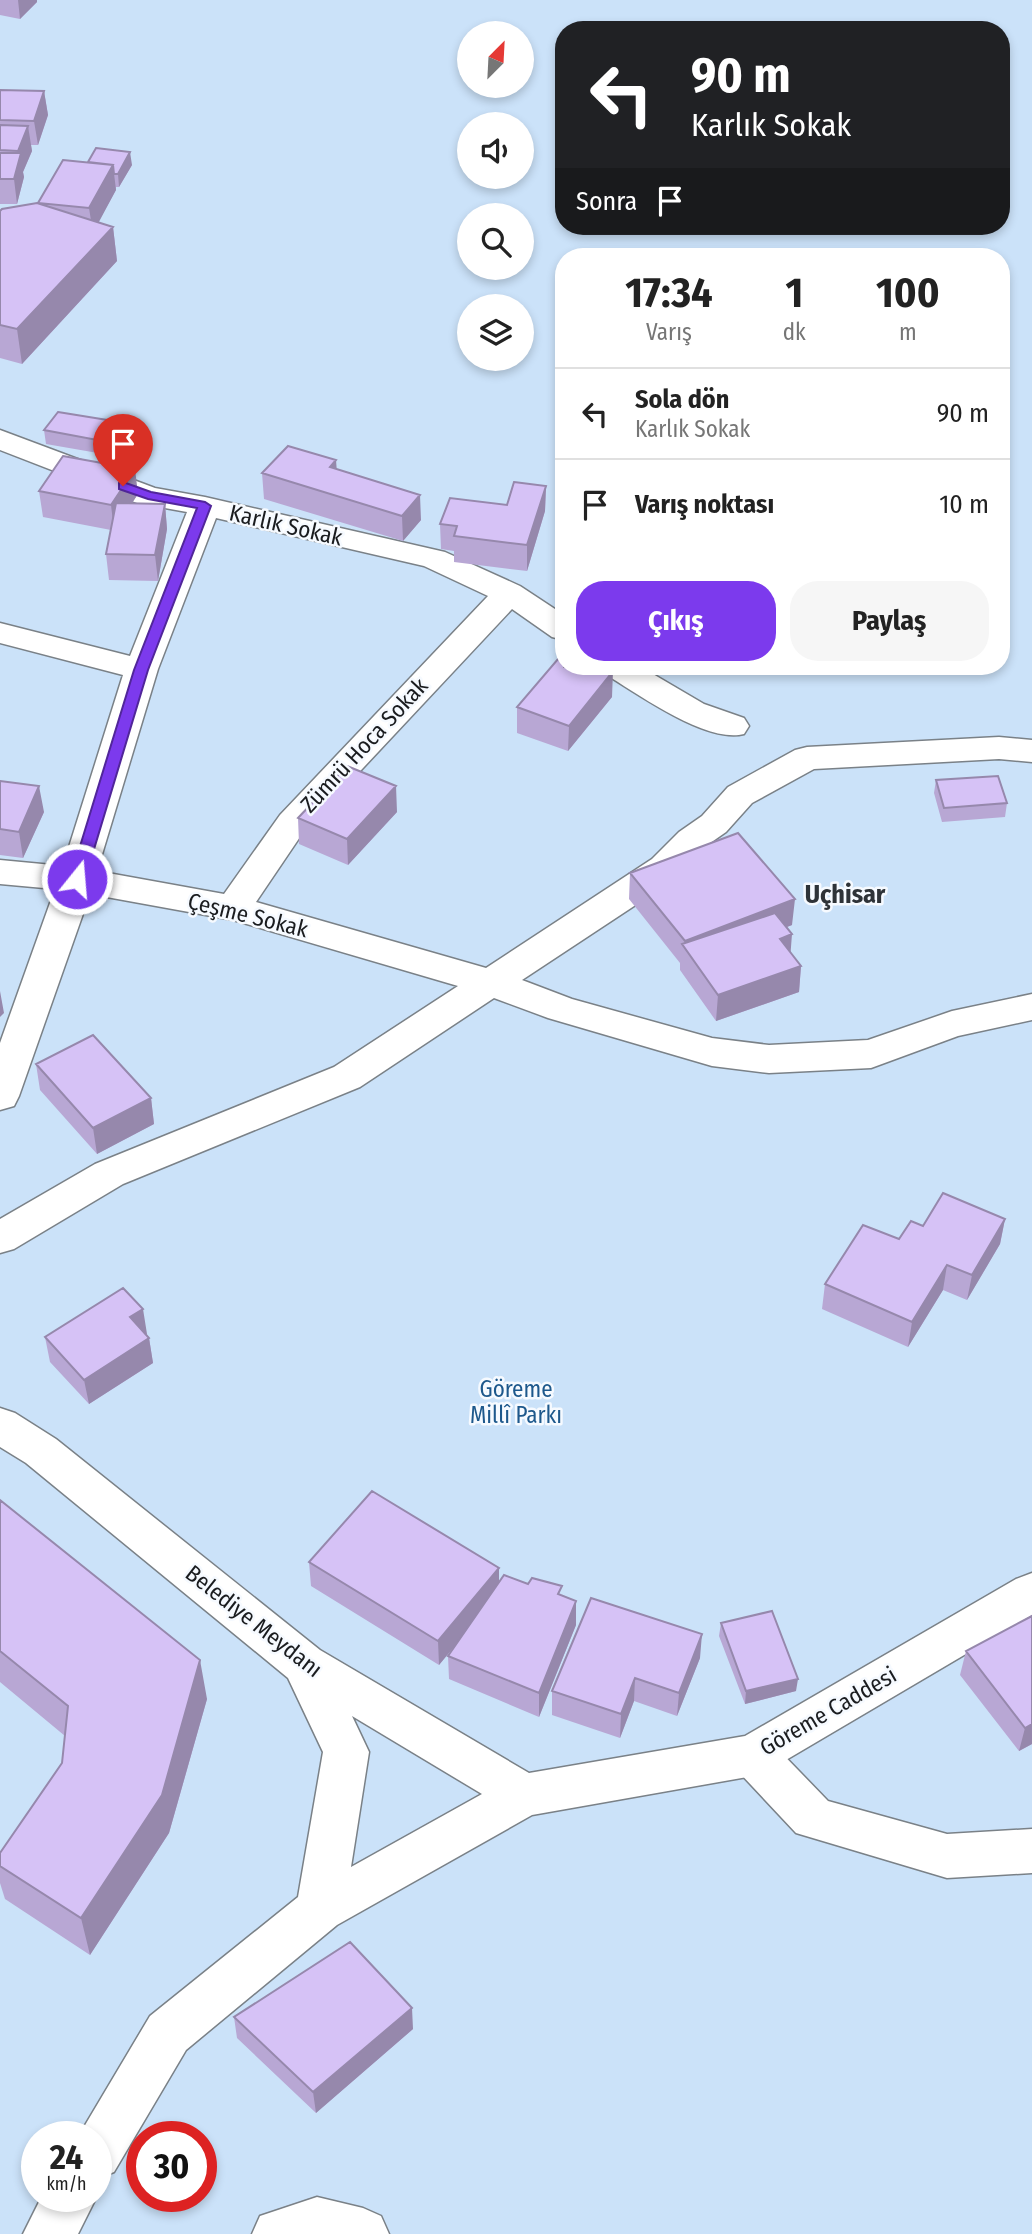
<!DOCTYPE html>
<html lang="tr">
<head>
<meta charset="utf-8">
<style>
	:root { --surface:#fff; --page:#f6f6f6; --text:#222; --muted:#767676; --line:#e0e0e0; --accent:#7c3aed }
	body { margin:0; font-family:"Fira Sans Condensed",sans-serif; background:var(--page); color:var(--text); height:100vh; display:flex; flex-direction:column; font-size:26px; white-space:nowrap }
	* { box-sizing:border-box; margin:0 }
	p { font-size:23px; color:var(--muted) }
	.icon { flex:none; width:38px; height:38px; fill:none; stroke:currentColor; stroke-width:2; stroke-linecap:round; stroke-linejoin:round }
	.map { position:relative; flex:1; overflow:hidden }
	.details { position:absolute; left:555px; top:248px; width:455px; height:427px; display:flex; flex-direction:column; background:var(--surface); border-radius:28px; box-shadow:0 4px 10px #0003 }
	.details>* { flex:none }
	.guide { position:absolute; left:555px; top:21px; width:455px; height:214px; border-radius:28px; box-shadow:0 4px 10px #0003; background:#202124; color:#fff; overflow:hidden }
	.needle { width:46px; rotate:24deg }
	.fabs { position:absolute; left:457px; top:21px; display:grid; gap:14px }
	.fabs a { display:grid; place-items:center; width:77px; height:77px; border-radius:50%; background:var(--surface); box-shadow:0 4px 10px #0003; font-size:35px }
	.speed { position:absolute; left:21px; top:2121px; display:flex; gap:14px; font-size:35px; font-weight:700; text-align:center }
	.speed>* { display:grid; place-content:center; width:91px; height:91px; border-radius:50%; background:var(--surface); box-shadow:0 4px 10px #0003; line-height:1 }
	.speed small { font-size:18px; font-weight:400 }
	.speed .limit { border:10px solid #d22; background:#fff; color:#111 }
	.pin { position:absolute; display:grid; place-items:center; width:60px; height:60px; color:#fff; margin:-72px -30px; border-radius:50% 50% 50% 0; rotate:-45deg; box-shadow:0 0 7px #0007 }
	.pin .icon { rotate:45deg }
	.me { position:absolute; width:77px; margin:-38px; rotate:17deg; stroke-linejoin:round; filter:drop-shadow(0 0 5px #0008) }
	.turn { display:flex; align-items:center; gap:24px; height:147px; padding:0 21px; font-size:32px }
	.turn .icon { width:91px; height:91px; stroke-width:2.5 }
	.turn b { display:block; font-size:49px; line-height:60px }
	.then { display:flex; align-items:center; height:66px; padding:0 21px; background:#0003; gap:14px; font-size:26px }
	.eta { display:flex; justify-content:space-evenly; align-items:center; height:119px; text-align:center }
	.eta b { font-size:42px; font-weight:700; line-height:49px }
	.cta { display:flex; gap:14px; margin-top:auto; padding:14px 21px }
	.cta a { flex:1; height:80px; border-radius:28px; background:var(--accent); color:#fff; font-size:28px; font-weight:700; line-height:80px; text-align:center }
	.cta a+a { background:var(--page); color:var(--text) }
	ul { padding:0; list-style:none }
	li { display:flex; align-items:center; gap:21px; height:91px; padding:0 21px; border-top:2px solid var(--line) }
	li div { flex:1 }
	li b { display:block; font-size:26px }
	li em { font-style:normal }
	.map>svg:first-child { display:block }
	.green { fill:#cbe2f9; fill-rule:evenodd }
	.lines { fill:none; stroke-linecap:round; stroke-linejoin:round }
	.street-casing { stroke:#7a8187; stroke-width:3 }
	.secondary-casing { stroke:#7a8187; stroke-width:3 }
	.street { fill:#fff; fill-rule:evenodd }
	.secondary { fill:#fff; fill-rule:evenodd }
	.wall { fill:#b8a7d4 }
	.shaded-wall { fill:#9688ac }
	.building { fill:#d6c2f6; stroke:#9688ac; stroke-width:2 }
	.route { fill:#7c3aed; stroke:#51269a; stroke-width:2 }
	.labels { text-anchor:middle; stroke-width:5; stroke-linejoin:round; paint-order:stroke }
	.street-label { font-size:23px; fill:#1a1c1f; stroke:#f6faff }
	.park-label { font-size:23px; fill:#1d588c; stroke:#f6faff }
	.quarter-label { font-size:26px; font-weight:bold; fill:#2e3338; stroke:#f6faff }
</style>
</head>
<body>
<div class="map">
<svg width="1032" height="2234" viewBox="0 0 1032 2234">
	<rect width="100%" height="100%" fill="#f6faff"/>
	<path class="green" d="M0,0H1032V2234H0ZM564,30H1001V226H564ZM469,33H522V86H469ZM469,124H522V177H469ZM469,215H522V268H469ZM564,257H1001V667H564ZM469,306H522V359H469ZM37,2137H96V2196H37ZM142,2137H201V2196H142Z"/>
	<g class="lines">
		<defs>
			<path id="street" d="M0,430L155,488L205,497L445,552L520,586L564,615V640L552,637L512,609L304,831L256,902L486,968L652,859L679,832L702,816L728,787L795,750L807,747L999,737L1032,740V762L999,759L814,769L752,803L726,832L703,848L678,877L522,980L572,999L712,1038L769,1045L868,1040L952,1011L1032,994V1020L958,1036L871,1068L769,1073L712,1066L548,1018L494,998L360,1087L123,1184L14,1249L0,1253V1219L95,1164L334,1067L458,986L233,920L90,894L19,1096L14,1106L0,1110V1043L55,889L0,884V860L63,866L123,675L0,643V623L130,656L187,512L137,503L0,450ZM216,518L424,566L488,596L280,815L224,894L97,871L158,669Z
				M600,667H641L704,704L744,718L749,726L744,734C707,744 638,694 605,674Z
				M753,1734L769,1740L828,1801L947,1834L1032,1829V1873L947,1878L796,1833L737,1770L730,1755L737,1740Z
				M317,2197L363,2208L381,2216L389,2234H252L260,2216Z"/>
			<path id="secondary" d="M0,1408L15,1413L56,1439L320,1650L529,1773L745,1736L1016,1579L1032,1573V1615L769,1770L753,1776L532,1815L337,1925L186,2050L114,2172L96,2179V2137H78L150,2016L298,1897L323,1752L288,1678L26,1463L0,1447ZM352,1716L482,1794L351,1867L369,1752Z
				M96,2195L97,2196L78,2234H23L42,2196Z"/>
		</defs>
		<use href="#street" class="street-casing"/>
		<use href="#secondary" class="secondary-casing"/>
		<use href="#street" class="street"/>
		<use href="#secondary" class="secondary"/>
	</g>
	<path class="wall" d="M0,0H37V2L20,19L0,15Z
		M0,90L44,91L48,115L38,145H31L32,151L23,172L24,177L17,204H0Z
		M88,162L132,165L119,187H116V190L98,222L113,227L117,261L22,364L0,358V211L38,203Z
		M126,423L128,436L115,456L46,444L44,430Z
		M337,470L421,520L403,541L264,499L262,473Z
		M546,486L545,511L527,571L454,562V551L441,549L440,524L507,505Z
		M39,491L138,494L132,503L165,504L167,529L158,581L109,580L106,554L111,530L43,517Z
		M612,697L568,751L517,733V707Z
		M936,780L1007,803L1005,817L942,822L934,793Z
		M0,781L44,812L23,858L0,855Z
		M397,812L348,865L299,844L298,818Z
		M630,873L792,925L787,927L790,952L801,966L799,992L716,1021L680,970V963L629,899Z
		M36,1064L151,1098L154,1124L97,1154L40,1090Z
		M1005,1219L1000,1244L967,1300L943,1290L908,1347L822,1309L825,1284L923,1226Z
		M147,1334L146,1335L149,1338L153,1363L89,1404L50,1362L45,1337Z
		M0,1500L207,1699L169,1833L90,1955L5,1899L0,1883V1853L62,1763L65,1736L0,1682Z
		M309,1562L499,1582L562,1596L576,1625L539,1717L449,1679L448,1656L458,1642L439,1665L311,1586Z
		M1032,1616V1744L1019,1751L960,1675L966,1651Z
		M721,1623L796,1691L745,1704L719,1636Z
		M700,1658L677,1716L634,1701L620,1738L552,1715V1691Z
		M234,2017L413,2029L316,2113L237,2038Z"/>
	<path class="shaded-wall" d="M18,0H37V2L20,19Z
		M44,91L48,115L38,145L34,121Z
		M28,126L32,151L23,172L24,177L17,204L14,179L19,158L18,151Z
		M130,152L132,165L119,187L118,174Z
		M113,165L116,190L93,233L89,208Z
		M113,227L117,261L22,364L17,329Z
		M126,423L128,436L115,456L113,443Z
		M336,460L338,486L330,467Z
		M135,469L138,494L114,530L111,505Z
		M546,486L545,511L527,571V545Z
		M420,495L421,520L403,541L402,516Z
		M165,504L167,529L158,581L155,555Z
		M613,671L612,697L568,751L569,726Z
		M39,786L44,812L23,858L19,832Z
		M396,786L397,812L348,865L347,839Z
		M795,899L792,925L695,962L684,948L685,941Z
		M792,934L790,960L780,939Z
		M801,966L799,992L716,1021L718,995Z
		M0,991L4,1013L0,1017Z
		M151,1098L154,1124L97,1154L93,1128Z
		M1005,1219L1000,1244L967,1300L972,1275Z
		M947,1265L943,1290L908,1347L912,1322Z
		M143,1309L147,1334L134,1342L130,1317Z
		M149,1338L153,1363L89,1404L84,1380Z
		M499,1568V1592L439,1665L438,1641Z
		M576,1601V1625L539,1717V1693Z
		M702,1634L700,1658L677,1716L679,1693Z
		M200,1660L207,1699L169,1833L90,1955L81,1918Z
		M635,1678L634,1701L620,1738L621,1714Z
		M798,1679L796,1691L745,1704L746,1691Z
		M1032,1724V1744L1019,1751L1025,1728Z
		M412,2008L413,2029L316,2113L313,2092Z"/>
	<path class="building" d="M0,90L44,91L34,121L0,120Z
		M0,125L28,126L18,151L0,150Z
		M96,148L130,152L118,174H114L113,165L88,162Z
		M0,153H21L14,179H0Z
		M63,160L113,165L89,208L38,203Z
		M37,203L113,227L17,329L0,325V211L2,209Z
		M58,412L126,423L113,443L44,430Z
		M288,446L336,460L330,467L420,495L402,516L262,473Z
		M63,456L135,469L111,505L39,491Z
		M514,482L546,486L527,545L454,536L457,526L440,524L450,498L507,505Z
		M116,503L165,504L155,555L106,554Z
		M564,652V667H607L613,671L569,726L517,707Z
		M347,766L396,786L347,839L298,818Z
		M998,776L1007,803L944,808L936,780Z
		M0,781L39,786L19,832L0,829Z
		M738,833L795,899L685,941L630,873Z
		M775,913L792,934L780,939L801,966L718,995L682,944Z
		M93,1035L151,1098L93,1128L36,1064Z
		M943,1193L1005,1219L972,1275L947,1265L912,1322L825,1284L863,1225L899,1239L911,1221L923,1226Z
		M123,1288L143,1309L130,1317L149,1338L84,1380L45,1337Z
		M372,1491L499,1568L438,1641L309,1562Z
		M0,1500L200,1660L162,1795L81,1918L0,1866V1853L62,1763L68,1706L0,1651Z
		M504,1575L528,1584L532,1578L562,1586L558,1594L576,1601L539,1693L448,1656Z
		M591,1598L702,1634L679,1693L635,1678L621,1714L552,1691Z
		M772,1611L798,1679L746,1691L721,1623Z
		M1032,1616V1724L1025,1728L966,1651Z
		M350,1942L412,2008L313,2092L234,2017Z"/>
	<path class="route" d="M123,482L151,492L205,502L211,506L148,670L85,879L77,884L70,879L134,670L197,508L148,499L119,489V483Z"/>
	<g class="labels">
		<g class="street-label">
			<text transform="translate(286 525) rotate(13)" y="8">Karlık Sokak</text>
			<text transform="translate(364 745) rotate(-47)" y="8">Zümrü Hoca Sokak</text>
			<text transform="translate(248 915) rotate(14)" y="8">Çeşme Sokak</text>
			<text transform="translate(254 1621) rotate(38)" y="8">Belediye Meydanı</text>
			<text transform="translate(828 1711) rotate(-30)" y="8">Göreme Caddesi</text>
		</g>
		<g class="park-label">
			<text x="516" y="1397">Göreme<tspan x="516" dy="26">Millî Parkı</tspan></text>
		</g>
		<g class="quarter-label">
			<text x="845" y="903">Uçhisar</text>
		</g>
	</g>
</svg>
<div class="fabs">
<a><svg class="needle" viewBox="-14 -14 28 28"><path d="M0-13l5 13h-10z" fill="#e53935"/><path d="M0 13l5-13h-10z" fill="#767676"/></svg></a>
<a><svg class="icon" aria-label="sound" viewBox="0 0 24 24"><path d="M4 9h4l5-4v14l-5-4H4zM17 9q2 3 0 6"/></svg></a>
<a><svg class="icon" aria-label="search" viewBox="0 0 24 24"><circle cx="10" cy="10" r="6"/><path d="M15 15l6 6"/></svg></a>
<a><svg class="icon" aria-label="layers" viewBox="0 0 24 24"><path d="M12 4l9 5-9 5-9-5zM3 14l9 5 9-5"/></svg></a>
</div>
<div class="speed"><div>24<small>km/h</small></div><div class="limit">30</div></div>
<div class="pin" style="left:123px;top:486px;background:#d93025"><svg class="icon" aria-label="arrive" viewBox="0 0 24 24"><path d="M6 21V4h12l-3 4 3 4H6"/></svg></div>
<svg class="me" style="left:77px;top:879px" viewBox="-20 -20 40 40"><circle r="17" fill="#7c3aed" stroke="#fff" stroke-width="3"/><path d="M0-11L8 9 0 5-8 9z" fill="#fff"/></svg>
<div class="guide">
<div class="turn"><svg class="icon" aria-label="left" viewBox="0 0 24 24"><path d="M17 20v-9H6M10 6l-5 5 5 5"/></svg><div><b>90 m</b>Karlık Sokak</div></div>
<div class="then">Sonra<svg class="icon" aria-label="arrive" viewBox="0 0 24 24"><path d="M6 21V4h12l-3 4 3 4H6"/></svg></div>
</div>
<section class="details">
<div class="eta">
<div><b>17:34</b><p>Varış</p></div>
<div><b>1</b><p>dk</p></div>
<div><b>100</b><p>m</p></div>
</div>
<ul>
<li><svg class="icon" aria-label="left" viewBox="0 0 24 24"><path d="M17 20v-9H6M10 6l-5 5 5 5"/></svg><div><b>Sola dön</b><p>Karlık Sokak</p></div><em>90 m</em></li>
<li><svg class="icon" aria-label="arrive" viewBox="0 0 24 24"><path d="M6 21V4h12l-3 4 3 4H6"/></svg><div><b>Varış noktası</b></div><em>10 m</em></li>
</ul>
<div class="cta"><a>Çıkış</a><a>Paylaş</a></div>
</section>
</div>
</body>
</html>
